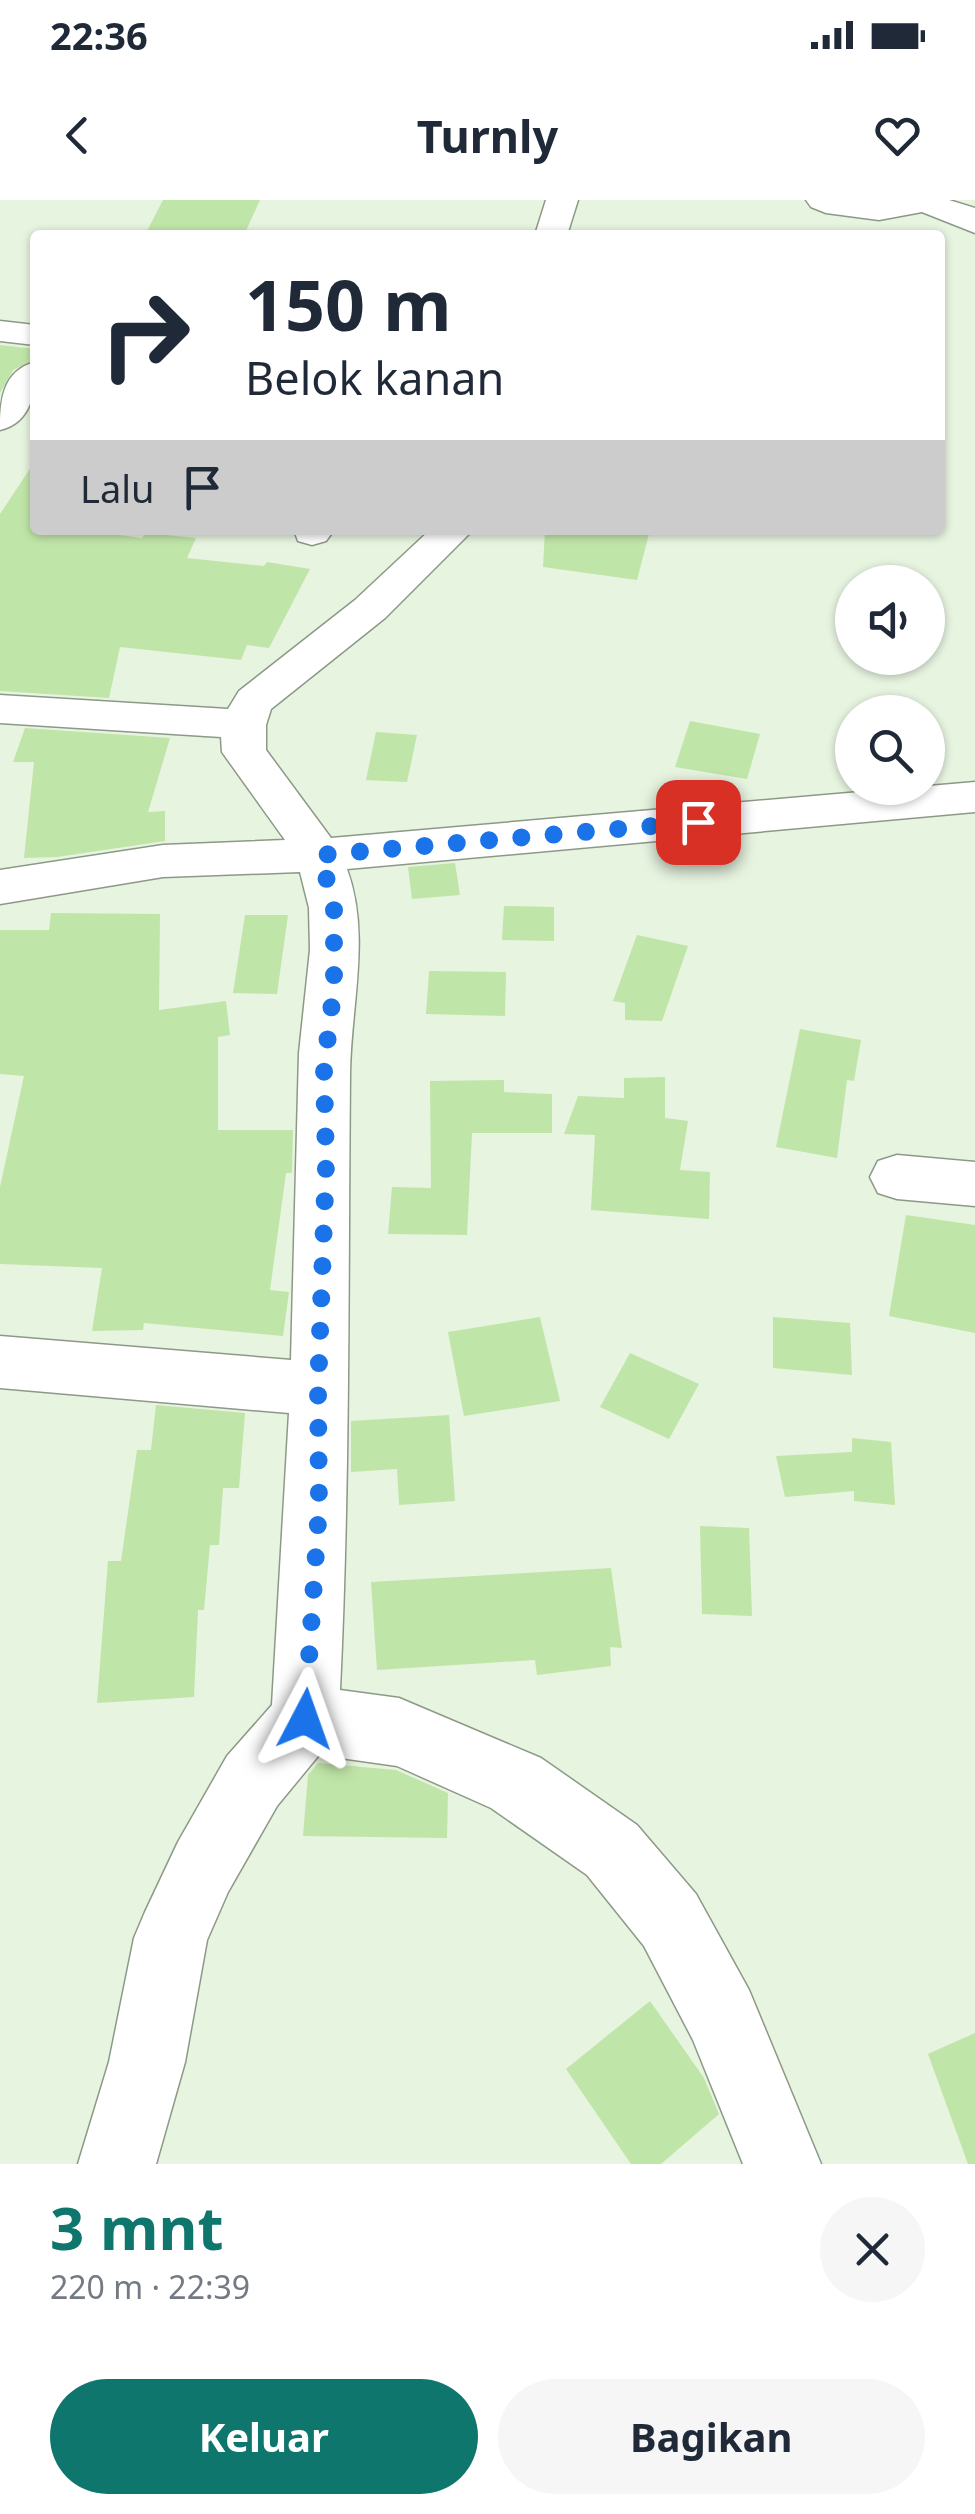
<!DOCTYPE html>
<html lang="id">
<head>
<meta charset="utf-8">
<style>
	:root { --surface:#fff; --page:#f6f6f7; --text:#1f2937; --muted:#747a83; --accent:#0f766e }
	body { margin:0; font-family:"Noto Sans",sans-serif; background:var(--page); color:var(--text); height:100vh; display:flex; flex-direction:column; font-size:38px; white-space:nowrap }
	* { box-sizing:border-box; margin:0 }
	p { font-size:32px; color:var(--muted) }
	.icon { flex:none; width:55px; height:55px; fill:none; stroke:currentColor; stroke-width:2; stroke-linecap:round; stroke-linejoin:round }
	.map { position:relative; height:1964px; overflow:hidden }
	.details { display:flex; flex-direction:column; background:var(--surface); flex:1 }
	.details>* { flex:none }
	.banner { position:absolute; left:30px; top:30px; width:915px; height:305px; border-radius:10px; box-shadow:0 2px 8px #0004; background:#fff; color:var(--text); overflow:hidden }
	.fabs { position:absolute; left:835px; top:365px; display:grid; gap:20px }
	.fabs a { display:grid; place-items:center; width:110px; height:110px; border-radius:50%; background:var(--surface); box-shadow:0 2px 8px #0004; font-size:50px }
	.pin { position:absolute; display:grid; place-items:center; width:85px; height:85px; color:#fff; margin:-42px; border-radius:20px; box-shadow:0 5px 15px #0006 }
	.me { position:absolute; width:110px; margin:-55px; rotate:4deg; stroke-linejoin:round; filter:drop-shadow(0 0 8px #0008) }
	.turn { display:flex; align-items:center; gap:35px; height:210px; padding:0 50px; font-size:45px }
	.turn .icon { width:130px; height:130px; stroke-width:2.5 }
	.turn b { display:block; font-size:70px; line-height:85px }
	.then { display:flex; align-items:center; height:95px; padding:0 50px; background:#0003; gap:20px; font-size:38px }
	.round { display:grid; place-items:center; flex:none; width:105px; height:105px; border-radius:52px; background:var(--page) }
	.headline { display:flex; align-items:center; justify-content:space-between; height:170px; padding:0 50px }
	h1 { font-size:60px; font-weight:700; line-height:75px; color:var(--accent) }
	.primary-button { display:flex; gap:20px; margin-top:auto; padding:20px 50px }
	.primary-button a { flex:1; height:115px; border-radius:60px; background:var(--accent); color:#fff; font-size:40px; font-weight:700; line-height:115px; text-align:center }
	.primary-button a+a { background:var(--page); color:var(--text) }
	.status { display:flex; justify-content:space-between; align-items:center; height:70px; padding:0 50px; background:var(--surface); direction:ltr }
	.status svg { height:28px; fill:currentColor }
	header { display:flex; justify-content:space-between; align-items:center; height:130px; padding:0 50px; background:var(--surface); font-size:45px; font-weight:700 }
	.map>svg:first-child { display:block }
	.building { fill:#c0e5a8 }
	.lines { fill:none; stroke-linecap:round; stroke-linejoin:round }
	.minor-casing { stroke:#8d9987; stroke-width:3 }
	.minor { fill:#fff; fill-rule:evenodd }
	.route { stroke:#1a73e8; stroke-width:18; stroke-dasharray:0 32.4 }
</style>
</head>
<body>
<div class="status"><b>22:36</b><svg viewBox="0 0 49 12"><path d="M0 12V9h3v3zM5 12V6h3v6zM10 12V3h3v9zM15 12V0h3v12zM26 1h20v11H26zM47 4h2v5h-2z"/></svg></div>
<header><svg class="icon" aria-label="back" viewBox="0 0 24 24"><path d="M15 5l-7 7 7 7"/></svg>Turnly<svg class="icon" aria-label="heart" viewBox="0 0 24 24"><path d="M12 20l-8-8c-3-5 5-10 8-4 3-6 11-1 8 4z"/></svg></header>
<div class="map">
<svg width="975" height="1964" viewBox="0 0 975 1964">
	<rect width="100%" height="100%" fill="#e7f4e0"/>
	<path class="building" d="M163,0H260L244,35L146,33Z
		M0,145L35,149V159L13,170L0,193Z
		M35,261V330H81L142,338L145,333L196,338L187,358L264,366L267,362L310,369L269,448L247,445L241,460L120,447L109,498L0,491V314Z
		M545,330H650L637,380L543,367Z
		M690,521L760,534L747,579L675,567Z
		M25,528L170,538L148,612L165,611V641L57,657L24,658L34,562H13Z
		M376,532L417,535L407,582L366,580Z
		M455,663L460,695L412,699L408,667Z
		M504,706L554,707V741L502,740Z
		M51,713L160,714L159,810L226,801L230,835L218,837V930H293L292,973H286L270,1090L289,1092L283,1136L144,1123L143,1130L92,1131L102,1068L0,1064V987L24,876L0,874V730H49Z
		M245,715H288L277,794L233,793Z
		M637,735L688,746L662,821L625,820V803L613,801Z
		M429,771L506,772L505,816L426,814Z
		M800,829L861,840L854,881L847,880L837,958L776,947Z
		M665,877V918L688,921L680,970L710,972L709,1019L591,1010L595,935L564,934L578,896L624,898V878Z
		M504,880V892L552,894V933H472L467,1035L388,1034L392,987L431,988L430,881Z
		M906,1015L975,1025V1133L889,1116Z
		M540,1117L560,1201L464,1216L448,1132Z
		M773,1117L850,1123L852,1175L773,1168Z
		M630,1153L699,1184L669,1239L600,1207Z
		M156,1205L245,1213L239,1288H223L219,1345H210L204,1410H198L194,1497L97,1503L108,1361H121L137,1250H151Z
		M449,1215L455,1301L399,1305L397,1269L351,1272V1221Z
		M852,1238L891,1242L895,1305L854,1301V1291L785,1297L776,1256L852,1252Z
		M700,1326L749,1328L752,1416L702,1414Z
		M611,1368L622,1448L610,1447L611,1466L537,1475L535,1460L377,1470L371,1382Z
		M318,1563L396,1570L448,1593L447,1638L303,1636L308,1575Z
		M650,1801L704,1878L719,1914L661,1964H631L566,1869Z
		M975,1833V1964H968L928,1854Z"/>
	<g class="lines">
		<defs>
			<path id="minor" d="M546,0H578L567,35H535Z
				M806,0H949L975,8V33L922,12L879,20L826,13L811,7Z
				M0,121L35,125V145L0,141Z
				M35,162C35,191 33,222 0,230C0,201 2,171 35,162Z
				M294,330H334L326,341L312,345L298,341Z
				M430,330H473L385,418L271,509L266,525V550L331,638L975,582V612L347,669C371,735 351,804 350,873C348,1079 350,1284 340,1490L399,1498L541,1558L637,1625L696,1694L749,1790L821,1964H743L693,1840L644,1746L587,1675L491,1608L397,1566L319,1555L277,1606L228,1692L207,1740L185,1862L156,1964H78L109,1862L134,1738L145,1712L178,1642L227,1556L272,1505L289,1213L0,1188V1136L291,1160L299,853L310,750L309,708L300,672L163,677L0,704V670L163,645L285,640L222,552L221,537L0,523V495L228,509L239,491L355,400Z
				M897,955L975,962V1006L897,999L878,993L870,977L878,961Z"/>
		</defs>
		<use href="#minor" class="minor-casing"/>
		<use href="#minor" class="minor"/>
	</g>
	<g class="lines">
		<path class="route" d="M305,1519L319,1307L318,1190L326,965L324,869L334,786V706L320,655L698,622"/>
	</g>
</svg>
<div class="fabs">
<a><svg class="icon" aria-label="sound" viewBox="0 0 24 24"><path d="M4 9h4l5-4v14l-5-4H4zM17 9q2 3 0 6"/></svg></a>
<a><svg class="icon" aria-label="search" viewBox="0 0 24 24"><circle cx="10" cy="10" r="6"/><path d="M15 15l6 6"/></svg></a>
</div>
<div class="pin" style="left:698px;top:622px;background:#d93025"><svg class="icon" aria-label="arrive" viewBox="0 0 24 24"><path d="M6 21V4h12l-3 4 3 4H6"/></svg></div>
<svg class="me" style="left:305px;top:1519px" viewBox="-20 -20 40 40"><path d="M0-17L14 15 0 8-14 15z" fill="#1a73e8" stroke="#fff" stroke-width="4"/></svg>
<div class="banner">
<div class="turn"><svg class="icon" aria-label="right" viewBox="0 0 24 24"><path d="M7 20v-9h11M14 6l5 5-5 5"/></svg><div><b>150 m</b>Belok kanan</div></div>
<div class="then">Lalu<svg class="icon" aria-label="arrive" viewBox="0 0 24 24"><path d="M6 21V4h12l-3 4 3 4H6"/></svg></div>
</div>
</div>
<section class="details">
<div class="headline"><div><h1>3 mnt</h1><p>220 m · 22:39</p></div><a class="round"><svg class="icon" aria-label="close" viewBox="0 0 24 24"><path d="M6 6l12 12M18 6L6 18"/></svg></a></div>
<div class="primary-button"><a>Keluar</a><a>Bagikan</a></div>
</section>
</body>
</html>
